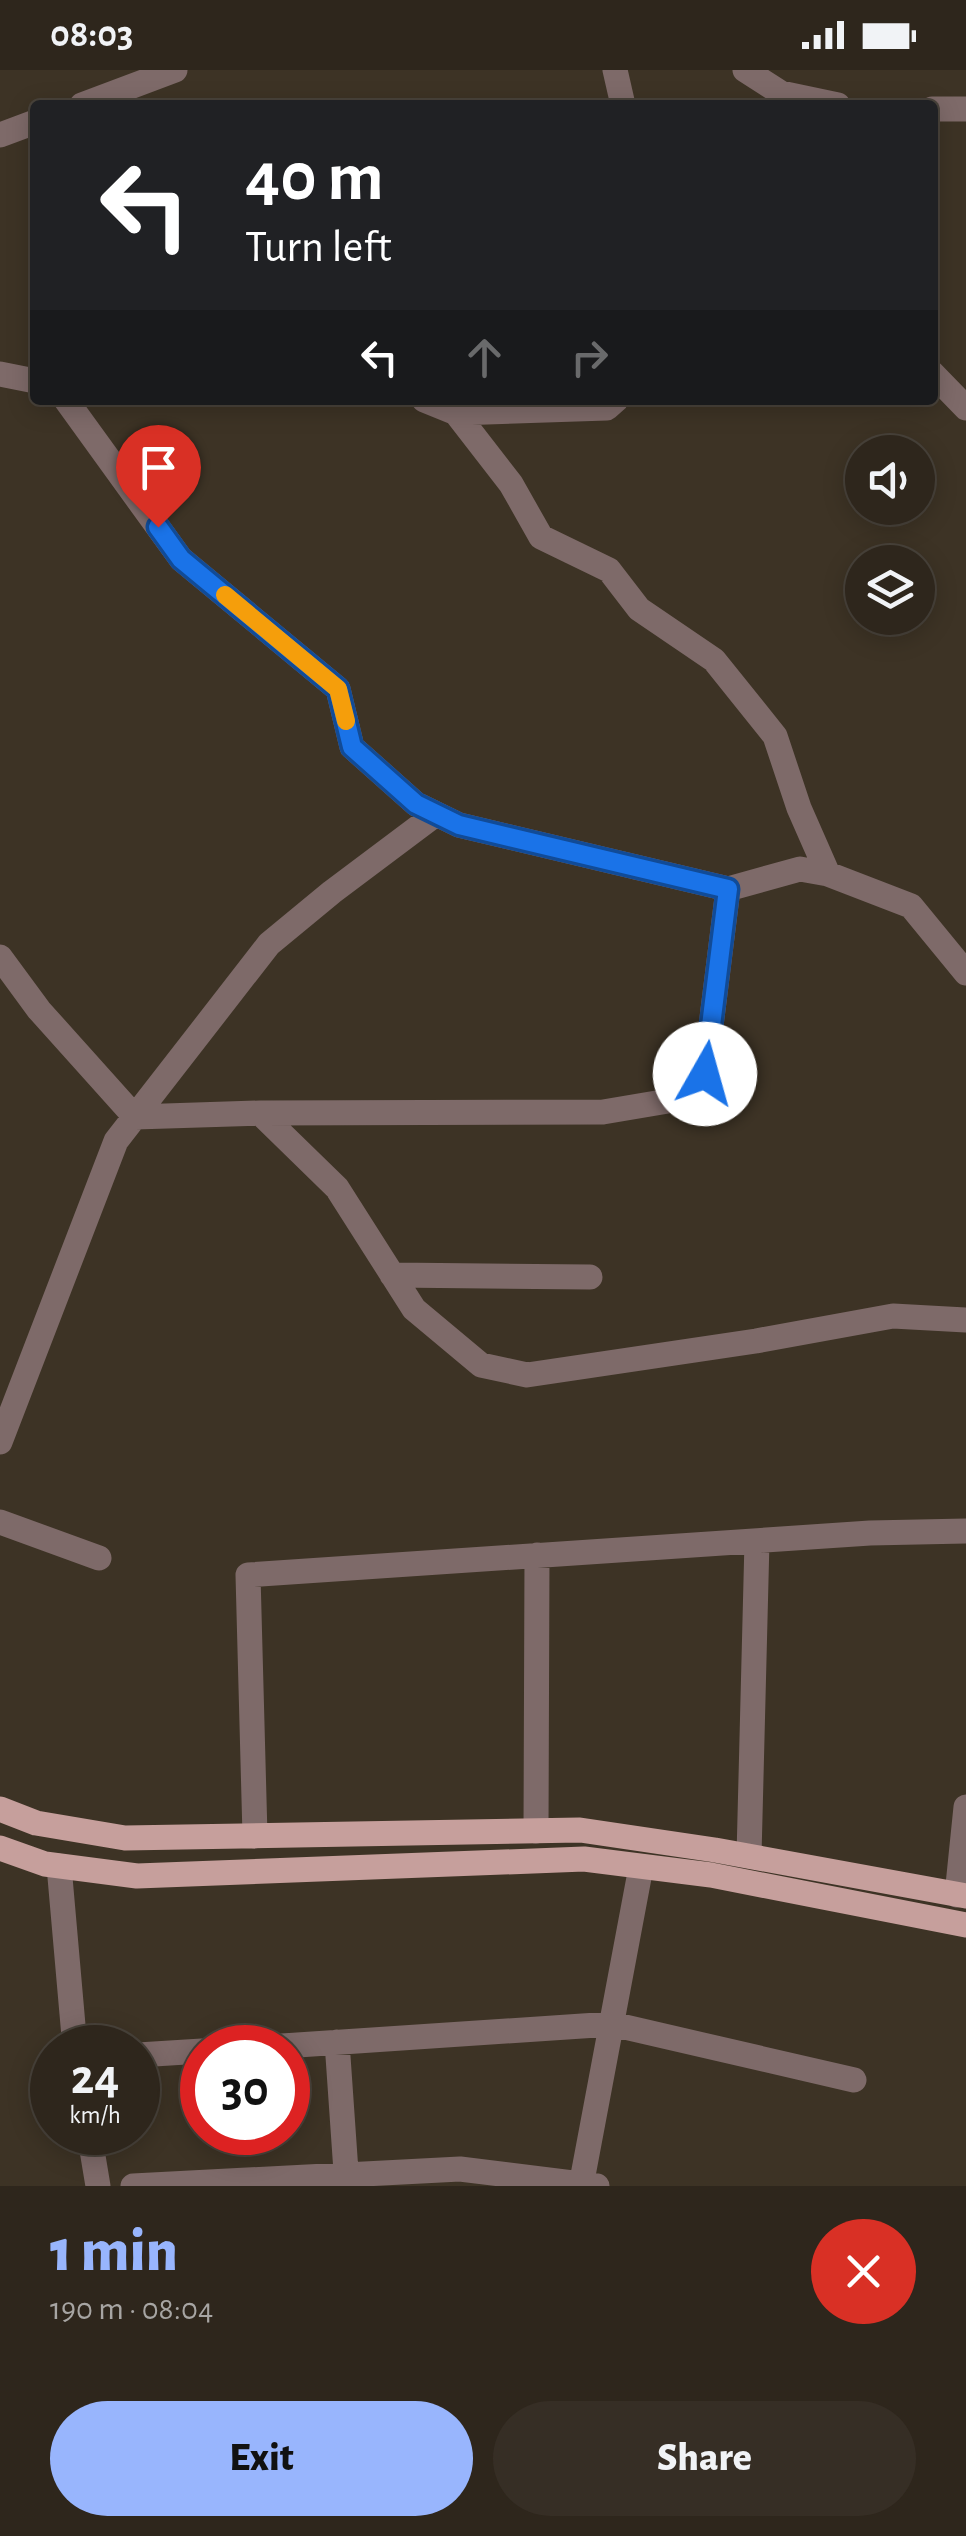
<!DOCTYPE html>
<html lang="en">
<head>
<meta charset="utf-8">
<style>
	:root { --surface:#2e261c; --page:#362e25; --text:#f1f3f6; --muted:#a7a5a3; --line:#49433b; --accent:#98b5fd }
	body { margin:0; font-family:"Alegreya Sans",sans-serif; background:var(--page); color:var(--text); height:100vh; display:flex; flex-direction:column; font-size:38px; white-space:nowrap }
	* { box-sizing:border-box; margin:0 }
	p { font-size:32px; color:var(--muted) }
	.icon { flex:none; width:55px; height:55px; fill:none; stroke:currentColor; stroke-width:2; stroke-linecap:round; stroke-linejoin:round }
	.map { position:relative; height:2116px; overflow:hidden }
	.sheet { display:flex; flex-direction:column; background:var(--surface); flex:1 }
	.sheet>* { flex:none }
	.banner { position:absolute; left:30px; top:30px; width:908px; height:305px; border-radius:10px; box-shadow:0 5px 25px #0003,0 0 0 2px var(--line); background:#202124; color:#fff; overflow:hidden }
	.fabs { position:absolute; left:845px; top:365px; display:grid; gap:20px }
	.fabs a { display:grid; place-items:center; width:90px; height:90px; border-radius:50%; background:var(--surface); box-shadow:0 5px 25px #0003,0 0 0 2px var(--line); font-size:50px }
	.speed { position:absolute; left:30px; top:1955px; display:flex; gap:20px; font-size:50px; font-weight:700; text-align:center }
	.speed>* { display:grid; place-content:center; width:130px; height:130px; border-radius:50%; background:var(--surface); box-shadow:0 5px 25px #0003,0 0 0 2px var(--line); line-height:1 }
	.speed small { font-size:25px; font-weight:400 }
	.speed .limit { border:15px solid #d22; background:#fff; color:#111 }
	.pin { position:absolute; display:grid; place-items:center; width:85px; height:85px; color:#fff; margin:-102px -42px; border-radius:50% 50% 50% 0; rotate:-45deg; box-shadow:0 0 10px #0007 }
	.pin .icon { rotate:45deg }
	.me { position:absolute; width:110px; margin:-55px; rotate:7deg; stroke-linejoin:round; filter:drop-shadow(0 0 8px #0008) }
	.turn { display:flex; align-items:center; gap:35px; height:210px; padding:0 50px; font-size:45px }
	.turn .icon { width:130px; height:130px; stroke-width:2.5 }
	.turn b { display:block; font-size:70px; line-height:85px }
	.lanes { display:flex; align-items:center; height:95px; padding:0 50px; background:#0003; justify-content:center; gap:50px; direction:ltr }
	.lanes .off { opacity:.35 }
	.round { display:grid; place-items:center; flex:none; width:105px; height:105px; border-radius:52px; background:var(--page) }
	.overview { display:flex; align-items:center; justify-content:space-between; height:170px; padding:0 50px }
	h1 { font-size:60px; font-weight:800; line-height:75px; color:var(--accent) }
	.button { display:flex; gap:20px; margin-top:auto; padding:20px 50px }
	.button a { flex:1; height:115px; border-radius:60px; background:var(--accent); color:#111; font-size:40px; font-weight:800; line-height:115px; text-align:center }
	.button a+a { background:var(--page); color:var(--text) }
	.status { display:flex; justify-content:space-between; align-items:center; height:70px; padding:0 50px; background:var(--surface); direction:ltr }
	.status svg { height:28px; fill:currentColor }
	.map>svg:first-child { display:block }
	.lines { fill:none; stroke-linecap:round; stroke-linejoin:round }
	.minor { stroke:#7e6a69; stroke-width:25 }
	.major { stroke:#c69f9c; stroke-width:25 }
	.route-casing { stroke:#114b97; stroke-width:25 }
	.route { stroke:#1a73e8; stroke-width:18 }
	.slow { stroke:#f59e0b; stroke-width:18 }
</style>
</head>
<body>
<div class="status"><b>08:03</b><svg viewBox="0 0 49 12"><path d="M0 12V9h3v3zM5 12V6h3v6zM10 12V3h3v9zM15 12V0h3v12zM26 1h20v11H26zM47 4h2v5h-2z"/></svg></div>
<div class="map">
<svg width="966" height="2116" viewBox="0 0 966 2116">
	<rect width="100%" height="100%" fill="#3d3325"/>
	<g class="lines">
		<path class="minor" d="M615,0L623,35
			M745,0L781,23L838,35
			M82,35L175,0
			M932,39H966
			M0,65L35,52
			M932,303L966,338
			M0,304L35,311
			M66,330L181,489L338,619L352,677L416,734L459,755L728,819L800,799L828,804L911,836L966,903
			M424,330L456,343L607,338L616,330
			M456,343L511,414L541,467L609,500L639,539L714,590L775,666L799,738L828,804
			M0,887L39,940L135,1047L260,1043L603,1042L674,1030L705,1004L728,819
			M260,1043L337,1118L414,1239L481,1295L527,1305L756,1271L893,1246L966,1250
			M392,1205L590,1207
			M0,1372L116,1071L269,874L332,822L436,744
			M0,1452L99,1488
			M536,1761L537,1485
			M255,1766L248,1505L870,1463L966,1461
			M749,1786L757,1471
			M59,1796L75,1978
			M957,1825L966,1737
			M337,1972L347,2116
			M252,1978L612,1954L854,2010
			M138,1985L202,1981
			M89,2062L98,2116
			M133,2116L460,2099L597,2116
			M581,2116L641,1797"/>
		<path class="major" d="M0,1739L36,1753L125,1768L580,1760L715,1780L966,1826
			M0,1778L45,1794L137,1806L584,1789L711,1805L966,1855"/>
	</g>
	<g class="lines">
		<defs>
			<path id="route" d="M158,457L181,489L338,619L352,677L416,734L459,755L728,819L705,1004"/>
		</defs>
		<use href="#route" class="route-casing"/>
		<use href="#route" class="route"/>
		<path class="slow" d="M225,525L338,619L346,651"/>
	</g>
</svg>
<div class="fabs">
<a><svg class="icon" aria-label="sound" viewBox="0 0 24 24"><path d="M4 9h4l5-4v14l-5-4H4zM17 9q2 3 0 6"/></svg></a>
<a><svg class="icon" aria-label="layers" viewBox="0 0 24 24"><path d="M12 4l9 5-9 5-9-5zM3 14l9 5 9-5"/></svg></a>
</div>
<div class="speed"><div>24<small>km/h</small></div><div class="limit">30</div></div>
<div class="pin" style="left:158px;top:457px;background:#d93025"><svg class="icon" aria-label="arrive" viewBox="0 0 24 24"><path d="M6 21V4h12l-3 4 3 4H6"/></svg></div>
<svg class="me" style="left:705px;top:1004px" viewBox="-20 -20 40 40"><circle r="19" fill="#fff"/><path d="M0-13L10 11 0 6-10 11z" fill="#1a73e8"/></svg>
<div class="banner">
<div class="turn"><svg class="icon" aria-label="left" viewBox="0 0 24 24"><path d="M17 20v-9H6M10 6l-5 5 5 5"/></svg><div><b>40 m</b>Turn left</div></div>
<div class="lanes"><svg class="icon" aria-label="left" viewBox="0 0 24 24"><path d="M17 20v-9H6M10 6l-5 5 5 5"/></svg><svg class="icon off" aria-label="ahead" viewBox="0 0 24 24"><path d="M12 20V5M6 11l6-6 6 6"/></svg><svg class="icon off" aria-label="right" viewBox="0 0 24 24"><path d="M7 20v-9h11M14 6l5 5-5 5"/></svg></div>
</div>
</div>
<section class="sheet">
<div class="overview"><div><h1>1 min</h1><p>190 m · 08:04</p></div><a class="round" style="background:#d93025;color:#fff"><svg class="icon" aria-label="close" viewBox="0 0 24 24"><path d="M6 6l12 12M18 6L6 18"/></svg></a></div>
<div class="button"><a>Exit</a><a>Share</a></div>
</section>
</body>
</html>
